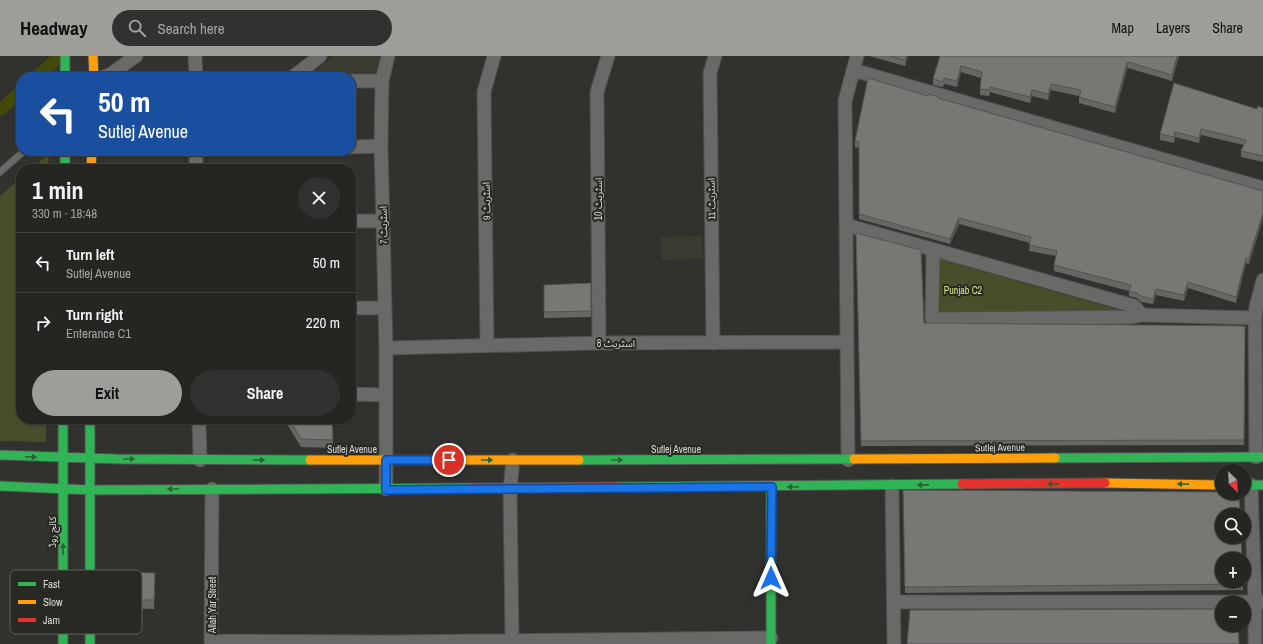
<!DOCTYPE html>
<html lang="en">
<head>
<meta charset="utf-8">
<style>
	:root { --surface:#252622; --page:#31322f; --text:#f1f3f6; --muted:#a3a5a5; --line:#424340; --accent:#9d9e9a }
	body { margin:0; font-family:"Archivo Narrow","Noto Sans Arabic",sans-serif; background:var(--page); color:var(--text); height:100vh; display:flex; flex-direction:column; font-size:15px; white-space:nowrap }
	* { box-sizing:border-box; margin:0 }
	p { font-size:13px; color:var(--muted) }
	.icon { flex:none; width:22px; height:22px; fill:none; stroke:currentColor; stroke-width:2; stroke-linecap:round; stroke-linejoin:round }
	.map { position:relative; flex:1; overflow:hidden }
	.details { position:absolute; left:16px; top:108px; width:340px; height:260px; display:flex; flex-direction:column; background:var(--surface); border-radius:16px; box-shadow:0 1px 3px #0004,0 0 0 1px var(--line) }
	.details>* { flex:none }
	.hud { position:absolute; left:16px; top:16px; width:340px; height:84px; border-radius:16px; box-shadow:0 1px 3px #0004,0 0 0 1px var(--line); background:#1a4fa0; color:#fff; overflow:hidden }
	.needle { width:26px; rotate:156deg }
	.tools { position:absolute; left:1215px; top:408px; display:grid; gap:8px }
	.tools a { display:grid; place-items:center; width:36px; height:36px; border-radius:50%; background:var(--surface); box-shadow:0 1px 3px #0004,0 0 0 1px var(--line); font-size:20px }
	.pin { position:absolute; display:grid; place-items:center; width:34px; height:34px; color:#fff; margin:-17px; border:2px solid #fff; border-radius:50%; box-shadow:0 1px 4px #0007 }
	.me { position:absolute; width:44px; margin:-22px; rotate:0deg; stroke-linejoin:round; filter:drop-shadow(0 0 3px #0008) }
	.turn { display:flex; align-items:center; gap:14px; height:84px; padding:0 16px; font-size:18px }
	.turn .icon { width:52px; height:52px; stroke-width:2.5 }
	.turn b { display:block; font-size:28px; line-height:34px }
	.round { display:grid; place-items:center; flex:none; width:42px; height:42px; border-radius:21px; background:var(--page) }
	.summary { display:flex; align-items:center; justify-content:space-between; height:68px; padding:0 16px }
	h1 { font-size:24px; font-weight:700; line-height:30px }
	.action { display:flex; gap:8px; margin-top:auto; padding:8px 16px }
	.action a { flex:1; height:46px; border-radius:24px; background:var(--accent); color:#111; font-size:16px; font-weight:700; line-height:46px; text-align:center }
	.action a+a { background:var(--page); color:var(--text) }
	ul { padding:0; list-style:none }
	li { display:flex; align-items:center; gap:12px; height:60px; padding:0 16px; border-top:1px solid var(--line) }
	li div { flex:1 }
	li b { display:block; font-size:15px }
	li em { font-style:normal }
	header { display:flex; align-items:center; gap:24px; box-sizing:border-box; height:56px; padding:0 20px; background:var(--accent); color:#111 }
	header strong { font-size:19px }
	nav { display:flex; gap:22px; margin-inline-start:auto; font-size:14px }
	.search { width:280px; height:36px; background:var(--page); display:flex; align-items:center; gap:10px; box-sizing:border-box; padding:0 14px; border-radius:22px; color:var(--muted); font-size:15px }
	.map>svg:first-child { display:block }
	.built { fill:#3a3c31 }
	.green { fill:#484e29 }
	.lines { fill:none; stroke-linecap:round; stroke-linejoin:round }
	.canal { stroke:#424909; stroke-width:12 }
	.lane-casing { stroke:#4f4f4c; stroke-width:8 }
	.street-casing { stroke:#4f4f4c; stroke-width:15 }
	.fast-casing { stroke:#4f4f4c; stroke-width:11 }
	.slow-casing { stroke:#4f4f4c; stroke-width:11 }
	.jam-casing { stroke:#4f4f4c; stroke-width:11 }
	.lane { stroke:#696967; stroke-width:6 }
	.street { stroke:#696967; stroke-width:13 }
	.fast { stroke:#30b455; stroke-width:9 }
	.slow { stroke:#ff9f0a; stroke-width:9 }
	.jam { stroke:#e5322d; stroke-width:9 }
	.wall { fill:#666664 }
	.shaded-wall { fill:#535351 }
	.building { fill:#777774; stroke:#535351 }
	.oneway { fill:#2b6137 }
	.route-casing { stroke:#114b97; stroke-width:10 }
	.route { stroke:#1a73e8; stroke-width:7 }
	.labels { text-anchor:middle; stroke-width:4; stroke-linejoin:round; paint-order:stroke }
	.street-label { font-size:10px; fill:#d7d8d4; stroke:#282923 }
	.park-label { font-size:10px; fill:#d9e68b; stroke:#282923 }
	.key { fill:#282923; stroke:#5d5e58; stroke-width:1 }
	.key-label { font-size:11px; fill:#d7d8d4 }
</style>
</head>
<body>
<header>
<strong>Headway</strong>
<div class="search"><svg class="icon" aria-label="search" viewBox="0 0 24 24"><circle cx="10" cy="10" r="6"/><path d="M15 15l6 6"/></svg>Search here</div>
<nav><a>Map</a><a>Layers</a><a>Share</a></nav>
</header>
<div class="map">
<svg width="1263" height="588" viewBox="0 0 1263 588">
	<rect width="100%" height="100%" fill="#31322e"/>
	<path class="built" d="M334,0H382L376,17L314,16Z
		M702,180L703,203L662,204L661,181Z"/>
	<path class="green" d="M49,98L48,113H31Z
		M21,122V363H46V386L0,385V140Z
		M940,203L1122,255L940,258Z"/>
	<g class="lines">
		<path class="canal" d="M37,21L60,0
			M0,54L21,35"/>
		<defs>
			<path id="lane" d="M0,116L24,95"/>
			<path id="street" d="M195,0L196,21
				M853,14L1263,132
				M104,21L111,18L136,0
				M293,21L320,0
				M351,25H382
				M351,91L381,90
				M196,95V113
				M351,165H383
				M846,169L1134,250L1142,259L1255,262
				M933,194L932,263L1130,261L1142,259
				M351,252H385
				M599,287L597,36L608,0
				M713,287L710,17L715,0
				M487,290L484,36L494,0
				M386,292L599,287L847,286
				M351,338L385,339
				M199,363L200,404
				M1256,401L1255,262L1256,251L1263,224
				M848,404L845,45L857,0
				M1251,429L1255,546V588
				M892,430L894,588
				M212,433L211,585L384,586L771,582
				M386,433V292L381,90L382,25L388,0
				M894,546H1263
				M512,584L510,433L513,404"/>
			<path id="fast" d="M65,0V21
				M65,95V113
				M63,363V588
				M90,363V588
				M0,399L117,403L310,404
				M1055,402L1263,401
				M579,404L854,403
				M1244,429H1263
				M0,430L90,434L473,432
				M619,431L962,428
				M771,431V588"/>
			<path id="slow" d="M93,0L94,21
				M91,113L92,95
				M854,403L1055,402
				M310,404H579
				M1105,427L1222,429"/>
			<path id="jam" d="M962,428L1105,427
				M473,432L619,431"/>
		</defs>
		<use href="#lane" class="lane-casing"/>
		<use href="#street" class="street-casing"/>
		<use href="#fast" class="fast-casing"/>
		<use href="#slow" class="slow-casing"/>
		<use href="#jam" class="jam-casing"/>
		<use href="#lane" class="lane"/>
		<use href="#street" class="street"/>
		<use href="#fast" class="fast"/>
		<use href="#slow" class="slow"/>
		<use href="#jam" class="jam"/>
	</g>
	<path class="wall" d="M869,0H908L905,10Z
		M940,0H1179L1172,25L1128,12L1127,13L1115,57L1079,47V40L1051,34L1048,44L1032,40L1030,47L990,36L989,40L980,39L981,22L961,16L957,31L944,28L943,31L933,29V23Z
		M928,40L1263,135V162L1249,208L1246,207L1236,247L1188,232L1184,245L1156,239L1153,248L1141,246L1137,242L1129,240V235L1054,215V209L1056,200L1029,195L1030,187L959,168L950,188L859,163V92L855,91V85Z
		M1263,52V106L1241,101V95L1244,89L1201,79L1199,87L1175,81L1174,87L1160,84V78L1257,53Z
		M856,177L924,267L1245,270L1244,389L861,390Z
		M591,227V261L544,262V229Z
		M284,363H332L333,392L301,391Z
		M903,434L1243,528V534L905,537Z
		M155,517L154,553L112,552V544Z"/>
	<path class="shaded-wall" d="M906,0H908L905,10V4Z
		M1177,0H1179L1172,25V19Z
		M1128,6V12L1127,13L1115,57V51L1127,7Z
		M961,10V16L957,31V25Z
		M1051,28V34L1048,44V38Z
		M1032,34V40L1030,47V41Z
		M1201,73V79L1199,87V82Z
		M1175,76V81L1174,87V81Z
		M1263,157V162L1249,208V202Z
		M959,162V168L950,188V183Z
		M1246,202V207L1236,247V241Z
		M1188,226V232L1184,245V239Z
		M1156,233V239L1153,248V243Z"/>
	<path class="building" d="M890,0H906L905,4Z
		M940,0H1177L1172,19L1128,6L1127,7L1115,51L1079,41L1081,34L1051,28L1048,38L1032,34L1030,41L990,31L989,34L980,33L982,16L961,10L957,25L944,22L943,26L933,23Z
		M868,22L928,40L929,38L939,41L938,42L1263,135V157L1249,202H1246L1236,241L1188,226L1184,239L1156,233L1153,243L1141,240L1137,237L1129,235L1131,229L1054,209L1057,195L1029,189L1031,181L959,162L950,183L859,158V86L855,85Z
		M1174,27L1257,53L1258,50L1263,52V100L1241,95L1246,84L1201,73L1199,82L1175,76L1174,81L1160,78Z
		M856,177L921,194L924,267L1245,270L1244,384L861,385Z
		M591,227V255L544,256V229Z
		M289,363H332L333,384L301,383Z
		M903,434L1222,436V437H1239L1240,459H1222V481H1241L1242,503H1222V525H1243V528L905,531Z
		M113,516L155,517L154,544H112Z
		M1222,553V569H1238L1239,588H907L910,554Z"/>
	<defs><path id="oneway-solid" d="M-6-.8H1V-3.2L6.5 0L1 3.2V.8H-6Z"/></defs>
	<g class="oneway">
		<use href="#oneway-solid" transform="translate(31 401) rotate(3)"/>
		<use href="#oneway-solid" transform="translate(129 403)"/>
		<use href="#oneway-solid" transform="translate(259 404)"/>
		<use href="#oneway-solid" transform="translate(487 404)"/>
		<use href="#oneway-solid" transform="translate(617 404)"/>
		<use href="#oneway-solid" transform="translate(1053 428) rotate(179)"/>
		<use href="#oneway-solid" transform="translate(1183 428) rotate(-179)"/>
		<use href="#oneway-solid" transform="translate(923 429) rotate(179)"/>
		<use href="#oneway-solid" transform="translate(793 431) rotate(179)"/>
		<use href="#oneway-solid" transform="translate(173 433) rotate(180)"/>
		<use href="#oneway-solid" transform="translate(63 493) rotate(-90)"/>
	</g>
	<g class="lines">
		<defs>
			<path id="route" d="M449,404H386V434L772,431L771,522"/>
		</defs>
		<use href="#route" class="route-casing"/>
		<use href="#route" class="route"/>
	</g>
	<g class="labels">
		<g class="street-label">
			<text transform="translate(598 143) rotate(-90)" y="4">اسٹریٹ 10</text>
			<text transform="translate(711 143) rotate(-91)" y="4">اسٹریٹ 11</text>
			<text transform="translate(486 145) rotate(-91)" y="4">اسٹریٹ 9</text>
			<text transform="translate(383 169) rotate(-91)" y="4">اسٹریٹ 7</text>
			<text x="616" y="291">اسٹریٹ 8</text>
			<text transform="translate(1000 391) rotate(-1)" y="4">Sutlej Avenue</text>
			<text x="352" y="397">Sutlej Avenue</text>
			<text x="676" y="397">Sutlej Avenue</text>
			<text transform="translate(52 476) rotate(-90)" y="4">کالج روڈ</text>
			<text transform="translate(212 549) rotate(-90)" y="4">Allah Yar Street</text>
		</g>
		<g class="park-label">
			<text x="963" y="238">Punjab C2</text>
		</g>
	</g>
	<rect x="10" y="514" width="132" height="64" rx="6" class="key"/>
	<rect x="18" y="526" width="18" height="4" fill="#30b455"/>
	<rect x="18" y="544" width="18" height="4" fill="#ff9f0a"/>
	<rect x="18" y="562" width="18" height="4" fill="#e5322d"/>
	<g class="key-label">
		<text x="43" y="532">Fast</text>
		<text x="43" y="550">Slow</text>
		<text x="43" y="568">Jam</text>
	</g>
</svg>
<div class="tools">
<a><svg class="needle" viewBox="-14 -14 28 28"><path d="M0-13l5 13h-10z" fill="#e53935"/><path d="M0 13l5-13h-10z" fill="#a3a5a5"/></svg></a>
<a><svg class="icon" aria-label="search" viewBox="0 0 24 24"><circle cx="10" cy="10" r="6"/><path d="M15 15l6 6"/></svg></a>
<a>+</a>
<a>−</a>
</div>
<div class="pin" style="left:449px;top:404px;background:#d93025"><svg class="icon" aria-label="arrive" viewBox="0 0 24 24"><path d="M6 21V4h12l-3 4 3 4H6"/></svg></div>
<svg class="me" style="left:771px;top:522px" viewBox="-20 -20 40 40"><path d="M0-17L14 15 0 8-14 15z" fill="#1a73e8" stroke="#fff" stroke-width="4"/></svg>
<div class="hud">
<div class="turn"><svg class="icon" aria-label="left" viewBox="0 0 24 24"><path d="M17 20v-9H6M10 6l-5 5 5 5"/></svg><div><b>50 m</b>Sutlej Avenue</div></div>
</div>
<section class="details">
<div class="summary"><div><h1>1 min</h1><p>330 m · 18:48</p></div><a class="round"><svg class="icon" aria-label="close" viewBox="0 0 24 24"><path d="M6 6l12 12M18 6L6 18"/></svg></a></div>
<ul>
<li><svg class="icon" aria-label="left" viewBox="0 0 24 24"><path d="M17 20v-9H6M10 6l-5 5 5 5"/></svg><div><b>Turn left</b><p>Sutlej Avenue</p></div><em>50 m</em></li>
<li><svg class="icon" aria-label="right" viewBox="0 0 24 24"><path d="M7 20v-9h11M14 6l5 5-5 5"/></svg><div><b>Turn right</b><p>Enterance C1</p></div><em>220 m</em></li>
</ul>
<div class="action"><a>Exit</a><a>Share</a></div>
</section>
</div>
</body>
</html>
